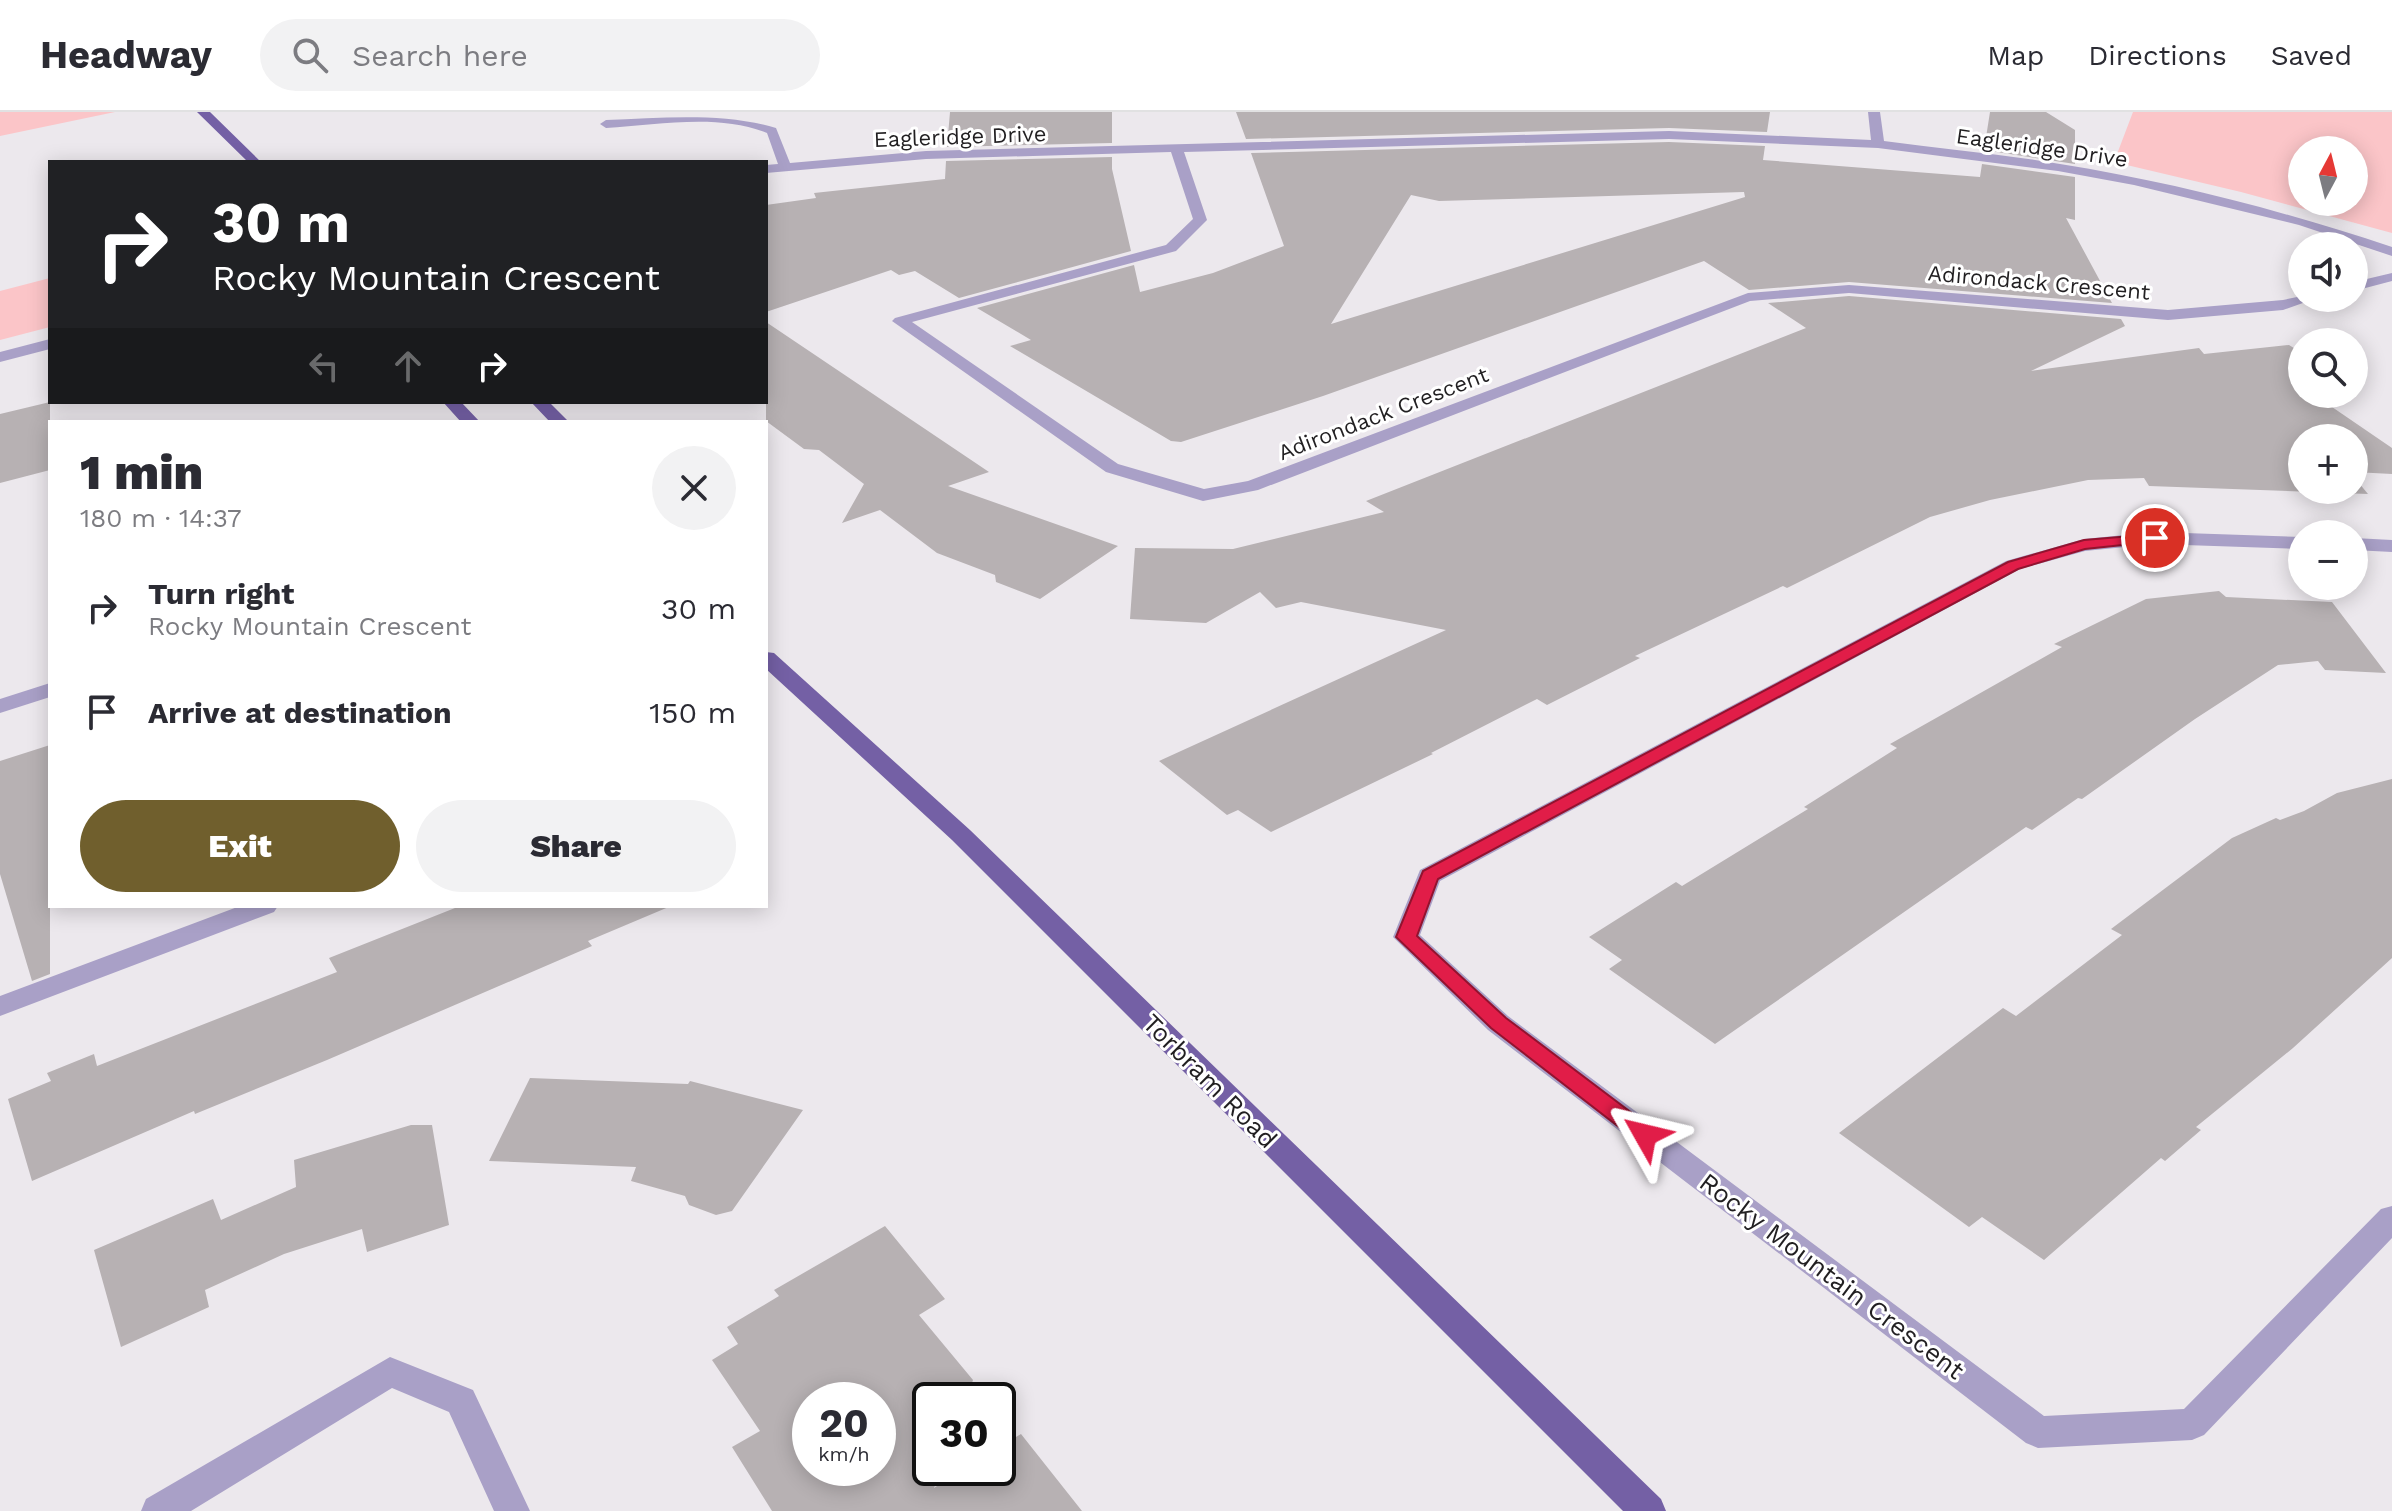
<!DOCTYPE html>
<html lang="en">
<head>
<meta charset="utf-8">
<style>
	:root { --surface:#fff; --page:#f2f2f3; --text:#2b2b33; --muted:#7c7c81; --line:#e1e1e2; --accent:#705f2d }
	body { margin:0; font-family:"Work Sans",sans-serif; background:var(--page); color:var(--text); height:100vh; display:flex; flex-direction:column; font-size:30px; white-space:nowrap }
	* { box-sizing:border-box; margin:0 }
	p { font-size:26px; color:var(--muted) }
	.icon { flex:none; width:44px; height:44px; fill:none; stroke:currentColor; stroke-width:2; stroke-linecap:round; stroke-linejoin:round }
	.map { position:relative; flex:1; overflow:hidden }
	.sheet { position:absolute; left:48px; top:308px; width:720px; height:488px; display:flex; flex-direction:column; background:var(--surface); border-radius:0px; box-shadow:0 4px 20px #0003 }
	.sheet>* { flex:none }
	.banner { position:absolute; left:48px; top:48px; width:720px; height:244px; border-radius:0px; box-shadow:0 4px 20px #0003; background:#202124; color:#fff; overflow:hidden }
	.needle { width:52px; rotate:7deg }
	.tools { position:absolute; left:2288px; top:24px; display:grid; gap:16px }
	.tools a { display:grid; place-items:center; width:80px; height:80px; border-radius:50%; background:var(--surface); box-shadow:0 4px 20px #0003; font-size:40px }
	.speed { position:absolute; left:792px; top:1270px; display:flex; gap:16px; font-size:40px; font-weight:700; text-align:center }
	.speed>* { display:grid; place-content:center; width:104px; height:104px; border-radius:50%; background:var(--surface); box-shadow:0 4px 20px #0003; line-height:1 }
	.speed small { font-size:20px; font-weight:400 }
	.speed .limit { border:4px solid #111; border-radius:12px; background:#fff; color:#111 }
	.pin { position:absolute; display:grid; place-items:center; width:68px; height:68px; color:#fff; margin:-34px; border:4px solid #fff; border-radius:50%; box-shadow:0 2px 8px #0007 }
	.me { position:absolute; width:88px; margin:-44px; rotate:307deg; stroke-linejoin:round; filter:drop-shadow(0 0 6px #0008) }
	.turn { display:flex; align-items:center; gap:28px; height:168px; padding:0 32px; font-size:36px }
	.turn .icon { width:104px; height:104px; stroke-width:2.5 }
	.turn b { display:block; font-size:56px; line-height:68px }
	.lanes { display:flex; align-items:center; height:76px; padding:0 32px; background:#0003; justify-content:center; gap:40px; direction:ltr }
	.lanes .off { opacity:.35 }
	.round { display:grid; place-items:center; flex:none; width:84px; height:84px; border-radius:42px; background:var(--page) }
	.headline { display:flex; align-items:center; justify-content:space-between; height:136px; padding:0 32px }
	h1 { font-size:48px; font-weight:800; line-height:60px }
	.cta { display:flex; gap:16px; margin-top:auto; padding:16px 32px }
	.cta a { flex:1; height:92px; border-radius:48px; background:var(--accent); color:#fff; font-size:32px; font-weight:800; line-height:92px; text-align:center }
	.cta a+a { background:var(--page); color:var(--text) }
	ul { padding:0; list-style:none }
	li { display:flex; align-items:center; gap:24px; height:104px; padding:0 32px }
	li div { flex:1 }
	li b { display:block; font-size:30px }
	li em { font-style:normal }
	header { display:flex; align-items:center; gap:48px; box-sizing:border-box; height:112px; padding:0 40px; background:var(--surface); border-bottom:2px solid var(--line) }
	header strong { font-size:38px }
	nav { display:flex; gap:44px; margin-inline-start:auto; font-size:28px }
	.search { width:560px; height:72px; background:var(--page); display:flex; align-items:center; gap:20px; box-sizing:border-box; padding:0 28px; border-radius:44px; color:var(--muted); font-size:30px }
	.map>svg:first-child { display:block }
	.green { fill:#fbc5c8; fill-rule:evenodd }
	.building { fill:#b7b1b3; fill-rule:evenodd }
	.lines { fill:none; stroke-linecap:round; stroke-linejoin:round }
	.minor { fill:#a9a0c7; fill-rule:evenodd }
	.major { fill:#7460a5; fill-rule:evenodd }
	.route { fill:#e11d48; stroke:#92132f; stroke-width:2 }
	.labels { text-anchor:middle; stroke-width:6; stroke-linejoin:round; paint-order:stroke }
	.far-street-label { font-size:22px; fill:#211f21; stroke:#fff }
	.street-label { font-size:26px; fill:#211f21; stroke:#fff }
</style>
</head>
<body>
<header>
<strong>Headway</strong>
<div class="search"><svg class="icon" aria-label="search" viewBox="0 0 24 24"><circle cx="10" cy="10" r="6"/><path d="M15 15l6 6"/></svg>Search here</div>
<nav><a>Map</a><a>Directions</a><a>Saved</a></nav>
</header>
<div class="map">
<svg width="2392" height="1399" viewBox="0 0 2392 1399">
	<rect width="100%" height="100%" fill="#ece8ed"/>
	<path class="green" d="M0,0H115L0,24Z
		M2133,0H2392V121L2241,80L2114,50ZM2302,38H2354V90H2302Z
		M50,166V215L0,228V179Z"/>
	<path class="building" d="M950,0H1112V31L947,35Z
		M1236,0H1770L1767,20L1669,16L1246,27Z
		M1990,0H2046L2075,18V52L1984,38Z
		M1669,30L1765,34L1763,48L1980,65L1982,52L2075,65V108L2066,106L2112,191L1849,170L1749,178L1704,149L1323,284L1181,330L1171,329L1010,234L1031,228L977,196L1134,153L1140,180L1213,161L1284,134L1251,41ZM1744,80L1745,85L1331,212L1411,83L1439,89Z
		M1112,45V57L1131,139L959,186L915,159L899,163L891,158L766,200V93L816,86L814,81L945,67L946,49Z
		M1849,184L2121,207L2125,214L2031,259L2199,236L2204,242L2289,233L2302,241V282H2313L2392,336V362L2354,360V326H2302V378H2354V365L2368,382L2149,374L2144,366L2088,368L1990,388L1930,405L1787,476L1783,474L1635,544L1640,546L1547,593L1537,587L1431,641L1433,642L1271,720L1238,698L1227,703L1159,649L1446,518L1301,490L1276,496L1260,480L1206,511L1130,507L1135,436L1233,437L1384,400L1366,389L1806,216L1768,191Z
		M766,210L989,360L948,374L1118,434L1040,487L996,470L995,463L937,441L880,398L842,411L864,372L819,338L804,337L766,309Z
		M50,290V358L0,371V302Z
		M2219,479L2226,485L2332,490L2386,561L2325,558L2318,549L2278,553L2195,607L2082,687L2078,686L2032,718L2026,715L1715,932L1609,857L1622,848L1589,825L1676,770L1682,774L1808,697L1804,695L1897,636L1890,632L2062,535L2054,532L2146,487Z
		M50,633V862L32,869L0,762V649Z
		M2392,667V846L2293,936L2196,1015L2201,1018L2165,1049L2161,1046L2044,1148L1982,1105L1969,1115L1839,1021L2003,896L2016,904L2122,823L2111,817L2232,726L2276,706L2280,708L2304,699L2337,681Z
		M460,794H671L588,829L592,834L327,948L195,1002L194,999L32,1069L8,987L51,969L47,961L94,942L97,954L337,860L329,846Z
		M530,966L688,972L690,969L803,998L732,1099L716,1103L689,1093L685,1084L631,1069L636,1055L489,1049Z
		M411,1013H432L449,1113L367,1140L362,1117L284,1142L205,1178L209,1195L121,1235L94,1138L213,1087L221,1108L296,1075L294,1048Z
		M885,1114L945,1187L919,1203L973,1268L966,1288H930V1356H941L934,1376L965,1356H998V1336L1021,1322L1082,1399H772L732,1335L760,1319L712,1248L738,1232L727,1215L779,1184L774,1178ZM810,1288H878V1356H810Z"/>
	<g class="lines">
		<path class="minor" d="M1868,0H1880L1884,29C1942,37 2002,42 2060,52C2173,70 2284,99 2392,135V144L2299,113L2134,73L2058,59L1878,36L1669,27L1184,40L1207,108L1176,139L912,210L1118,352L1204,377L1248,369L1748,181L1849,173L2168,198L2283,188L2302,184V186H2317L2283,198L2168,208L1849,181L1750,189L1258,378L1203,389L1106,360L892,209L895,206L1166,133L1193,107L1171,40L926,47L766,61V53L778,52L767,21C718,1 657,13 606,16L600,12L606,8C662,6 723,0 776,16L790,51L926,39L1669,19L1871,28Z
			M2392,161V169L2354,179V170Z
			M50,227V237L0,250V240Z
			M2155,420L2302,425V437L2155,432L2085,439L2020,457L1440,769L1420,823L1508,904L2044,1304L2184,1297L2381,1097L2392,1094V1126L2204,1323L2192,1328L2038,1336L2026,1331L1488,918L1393,825L1420,758L2006,449L2084,427Z
			M2354,426L2392,428V440L2354,438Z
			M50,571V585L0,601V587Z
			M240,794H278L274,800L0,904V884Z
			M390,1245L473,1278L530,1399H494L449,1300L392,1276L191,1399H141L146,1387Z"/>
		<path class="major" d="M197,0H210L261,50H248Z
			M443,290H461L480,310H461Z
			M531,290H549L569,310H550Z
			M766,540L774,541L970,718L1661,1387L1666,1399H1623L952,728L766,557Z"/>
	</g>
	<path class="route" d="M2155,422L2160,423V429L2085,437L2018,457L1438,767L1417,824L1506,906L1653,1017L1657,1023L1653,1029L1645,1031L1637,1029L1491,916L1396,825L1423,759L2008,450L2084,428Z"/>
	<g class="labels">
		<g class="far-street-label">
			<text transform="translate(960 24) rotate(-2)" y="8">Eagleridge Drive</text>
			<text transform="translate(2042 35) rotate(8)" y="8">Eagleridge Drive</text>
			<text transform="translate(2039 170) rotate(5)" y="8">Adirondack Crescent</text>
			<text transform="translate(1383 301) rotate(-21)" y="8">Adirondack Crescent</text>
		</g>
		<g class="street-label">
			<text transform="translate(1210 969) rotate(45)" y="9">Torbram Road</text>
			<text transform="translate(1832 1164) rotate(37)" y="9">Rocky Mountain Crescent</text>
		</g>
	</g>
</svg>
<div class="tools">
<a><svg class="needle" viewBox="-14 -14 28 28"><path d="M0-13l5 13h-10z" fill="#e53935"/><path d="M0 13l5-13h-10z" fill="#7c7c81"/></svg></a>
<a><svg class="icon" aria-label="sound" viewBox="0 0 24 24"><path d="M4 9h4l5-4v14l-5-4H4zM17 9q2 3 0 6"/></svg></a>
<a><svg class="icon" aria-label="search" viewBox="0 0 24 24"><circle cx="10" cy="10" r="6"/><path d="M15 15l6 6"/></svg></a>
<a>+</a>
<a>−</a>
</div>
<div class="speed"><div>20<small>km/h</small></div><div class="limit">30</div></div>
<div class="pin" style="left:2155px;top:426px;background:#d93025"><svg class="icon" aria-label="arrive" viewBox="0 0 24 24"><path d="M6 21V4h12l-3 4 3 4H6"/></svg></div>
<svg class="me" style="left:1645px;top:1023px" viewBox="-20 -20 40 40"><path d="M0-17L14 15 0 8-14 15z" fill="#e11d48" stroke="#fff" stroke-width="4"/></svg>
<div class="banner">
<div class="turn"><svg class="icon" aria-label="right" viewBox="0 0 24 24"><path d="M7 20v-9h11M14 6l5 5-5 5"/></svg><div><b>30 m</b>Rocky Mountain Crescent</div></div>
<div class="lanes"><svg class="icon off" aria-label="left" viewBox="0 0 24 24"><path d="M17 20v-9H6M10 6l-5 5 5 5"/></svg><svg class="icon off" aria-label="ahead" viewBox="0 0 24 24"><path d="M12 20V5M6 11l6-6 6 6"/></svg><svg class="icon" aria-label="right" viewBox="0 0 24 24"><path d="M7 20v-9h11M14 6l5 5-5 5"/></svg></div>
</div>
<section class="sheet">
<div class="headline"><div><h1>1 min</h1><p>180 m · 14:37</p></div><a class="round"><svg class="icon" aria-label="close" viewBox="0 0 24 24"><path d="M6 6l12 12M18 6L6 18"/></svg></a></div>
<ul>
<li><svg class="icon" aria-label="right" viewBox="0 0 24 24"><path d="M7 20v-9h11M14 6l5 5-5 5"/></svg><div><b>Turn right</b><p>Rocky Mountain Crescent</p></div><em>30 m</em></li>
<li><svg class="icon" aria-label="arrive" viewBox="0 0 24 24"><path d="M6 21V4h12l-3 4 3 4H6"/></svg><div><b>Arrive at destination</b></div><em>150 m</em></li>
</ul>
<div class="cta"><a>Exit</a><a>Share</a></div>
</section>
</div>
</body>
</html>
